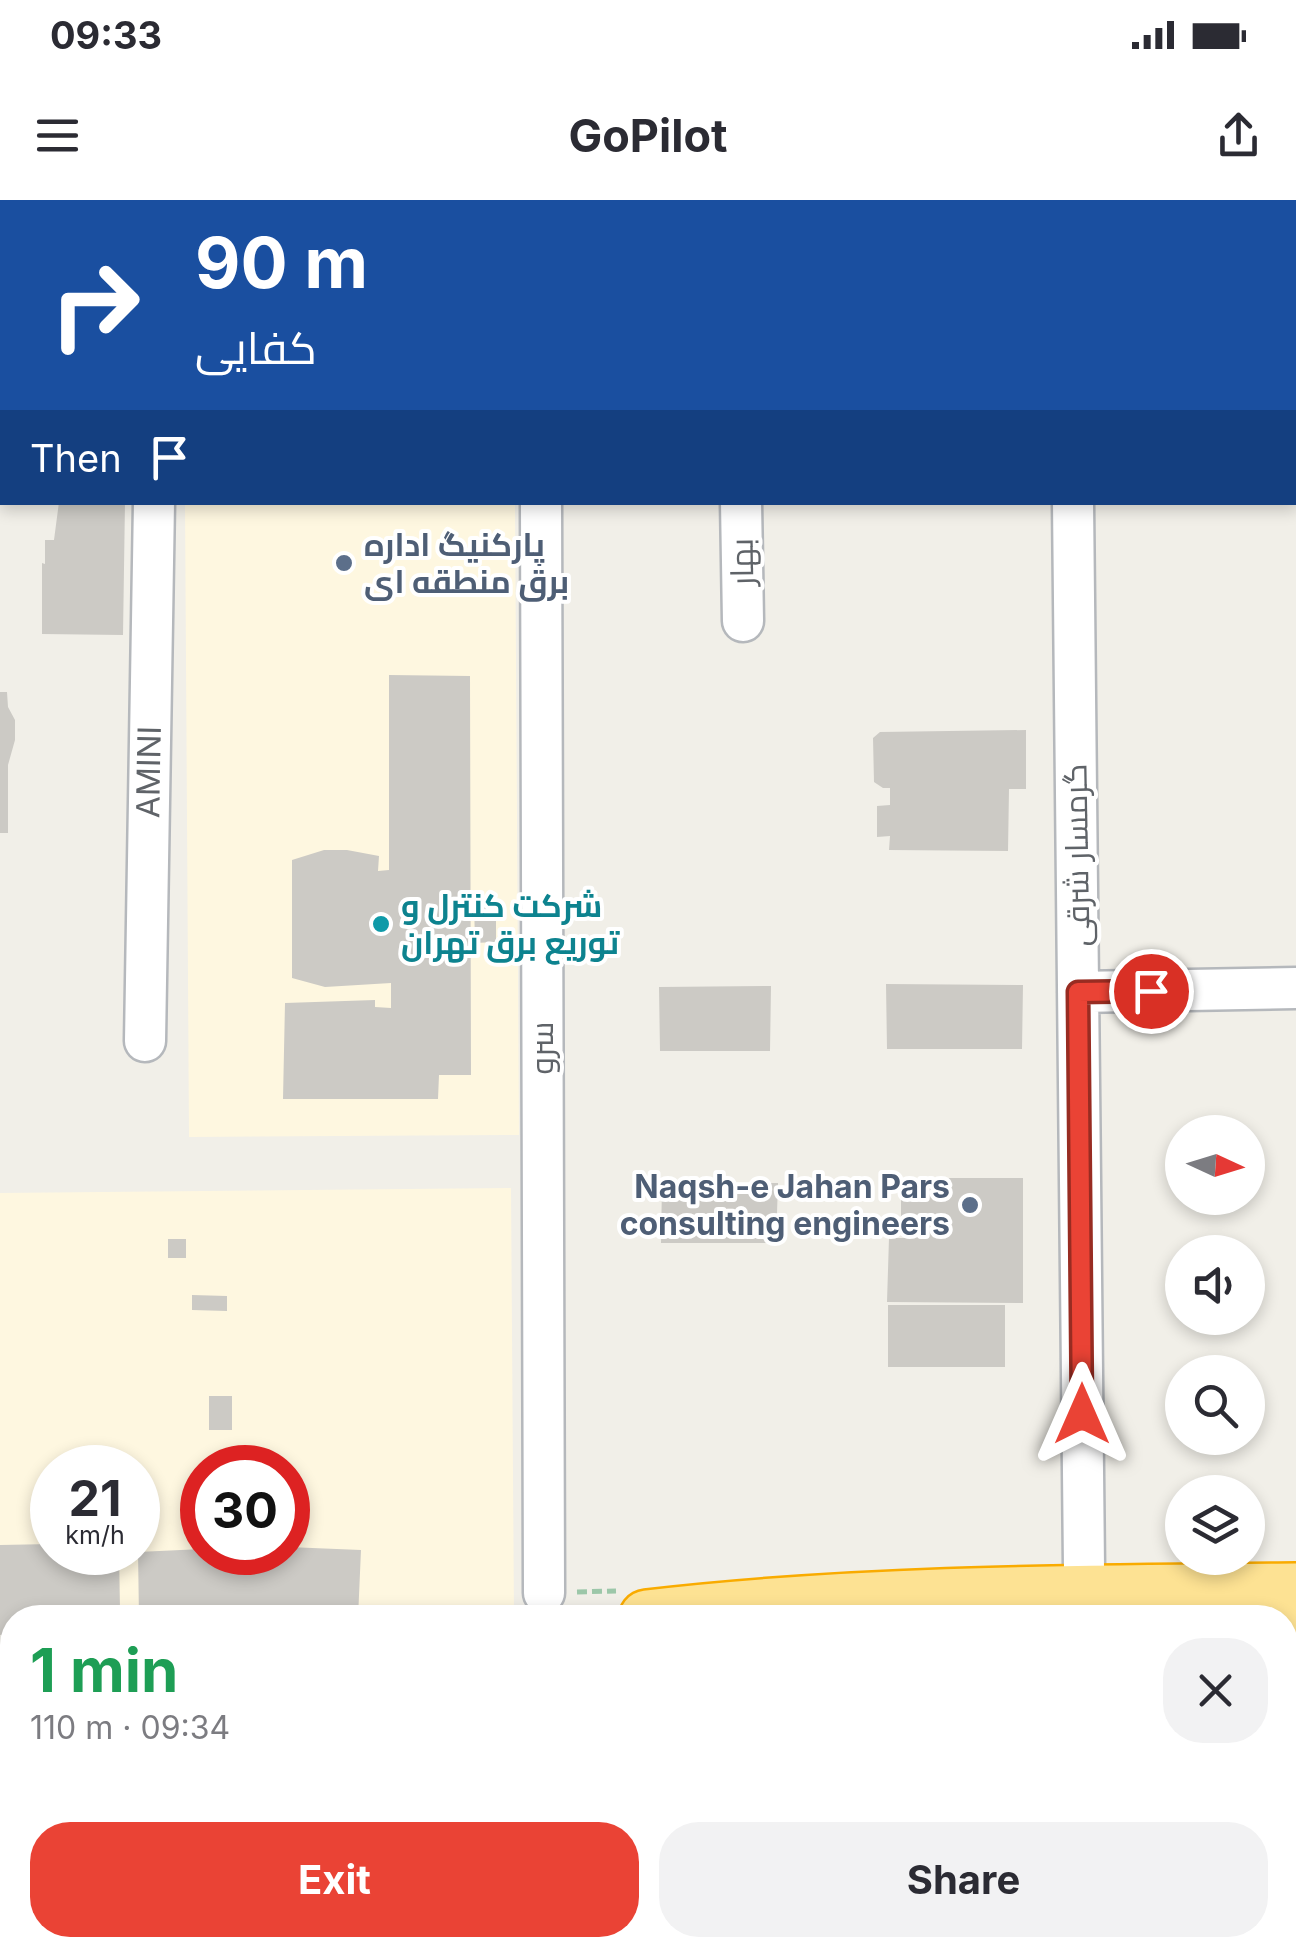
<!DOCTYPE html>
<html lang="en">
<head>
<meta charset="utf-8">
<style>
	:root { --surface:#fff; --page:#f2f2f3; --text:#2b2b33; --muted:#7c7c81; --accent:#ea4335 }
	body { margin:0; font-family:Inter,Cairo,sans-serif; background:var(--page); color:var(--text); height:100vh; display:flex; flex-direction:column; font-size:38px; white-space:nowrap }
	* { box-sizing:border-box; margin:0 }
	p { font-size:32px; color:var(--muted) }
	.icon { flex:none; width:55px; height:55px; fill:none; stroke:currentColor; stroke-width:2; stroke-linecap:round; stroke-linejoin:round }
	.map { position:relative; flex:1; overflow:hidden }
	.panel { position:absolute; left:0px; top:1405px; width:1298px; height:352px; display:flex; flex-direction:column; background:var(--surface); border-radius:40px 40px 0 0; box-shadow:0 5px 15px #0003 }
	.panel>* { flex:none }
	.banner { position:absolute; left:0px; top:0px; width:1298px; height:305px; box-shadow:0 5px 15px #0003; background:#1a4fa0; color:#fff; overflow:hidden }
	.needle { width:65px; rotate:94deg }
	.fabs { position:absolute; left:1165px; top:915px; display:grid; gap:20px }
	.fabs a { display:grid; place-items:center; width:100px; height:100px; border-radius:50%; background:var(--surface); box-shadow:0 5px 15px #0003; font-size:50px }
	.speed { position:absolute; left:30px; top:1245px; display:flex; gap:20px; font-size:50px; font-weight:700; text-align:center }
	.speed>* { display:grid; place-content:center; width:130px; height:130px; border-radius:50%; background:var(--surface); box-shadow:0 5px 15px #0003; line-height:1 }
	.speed small { font-size:25px; font-weight:400 }
	.speed .limit { border:15px solid #d22; background:#fff; color:#111 }
	.pin { position:absolute; display:grid; place-items:center; width:85px; height:85px; color:#fff; margin:-42px; border:5px solid #fff; border-radius:50%; box-shadow:0 2px 10px #0007 }
	.me { position:absolute; width:110px; margin:-55px; rotate:0deg; stroke-linejoin:round; filter:drop-shadow(0 0 8px #0008) }
	.turn { display:flex; align-items:center; gap:35px; height:210px; padding:0 30px; font-size:45px }
	.turn .icon { width:130px; height:130px; stroke-width:2.5 }
	.turn b { display:block; font-size:70px; line-height:85px }
	.then { display:flex; align-items:center; height:95px; padding:0 30px; background:#0003; gap:20px; font-size:38px }
	.round { display:grid; place-items:center; flex:none; width:105px; height:105px; border-radius:40px; background:var(--page) }
	.headline { display:flex; align-items:center; justify-content:space-between; height:170px; padding:0 30px }
	h1 { font-size:60px; font-weight:700; line-height:75px; color:#1e9e55 }
	.primary-button { display:flex; gap:20px; margin-top:auto; padding:20px 30px }
	.primary-button a { flex:1; height:115px; border-radius:40px; background:var(--accent); color:#fff; font-size:40px; font-weight:700; line-height:115px; text-align:center }
	.primary-button a+a { background:var(--page); color:var(--text) }
	.status { display:flex; justify-content:space-between; align-items:center; height:70px; padding:0 50px; background:var(--surface); direction:ltr }
	.status svg { height:28px; fill:currentColor }
	header { display:flex; justify-content:space-between; align-items:center; height:130px; padding:0 30px; background:var(--surface); font-size:45px; font-weight:700 }
	.map>svg:first-child { display:block }
	.commercial { fill:#fef7e0; fill-rule:evenodd }
	.green { fill:#c5e8c5 }
	.building { fill:#cccac5 }
	.lines { fill:none; stroke-linecap:round; stroke-linejoin:round }
	.minor-casing { stroke:#b5b8bc; stroke-width:45 }
	.major-casing { stroke:#f2c960; stroke-width:55 }
	.highway-casing { stroke:#f9ab00; stroke-width:60 }
	.path { stroke:#9cc7a9; stroke-width:5; stroke-dasharray:10 5; stroke-linecap:butt }
	.minor { stroke:#fff; stroke-width:40 }
	.major { stroke:#fff2af; stroke-width:50 }
	.highway { stroke:#fde293; stroke-width:55 }
	.route-casing { stroke:#982c22; stroke-width:25 }
	.route { stroke:#ea4335; stroke-width:18 }
	.service-dot { fill:#5c6f8a; stroke:#fff; stroke-width:4 }
	.culture-dot { fill:#0f9aa8; stroke:#fff; stroke-width:4 }
	.labels { text-anchor:middle; stroke-width:8; stroke-linejoin:round; paint-order:stroke }
	.service-label { font-size:32px; font-weight:bold; fill:#4e5e75; stroke:#fff; text-anchor:start }
	.street-label { font-size:32px; fill:#5f6368; stroke:#fff }
	.culture-label { font-size:32px; font-weight:bold; fill:#0d838f; stroke:#fff; text-anchor:start }
</style>
</head>
<body>
<div class="status"><b>09:33</b><svg viewBox="0 0 49 12"><path d="M0 12V9h3v3zM5 12V6h3v6zM10 12V3h3v9zM15 12V0h3v12zM26 1h20v11H26zM47 4h2v5h-2z"/></svg></div>
<header><svg class="icon" aria-label="menu" viewBox="0 0 24 24"><path d="M4 6h16M4 12h16M4 18h16"/></svg>GoPilot<svg class="icon" aria-label="share" viewBox="0 0 24 24"><path d="M12 15V3M7 8l5-5 5 5M5 13v7h14v-7"/></svg></header>
<div class="map">
<svg width="1296" height="1756" viewBox="0 0 1296 1756">
	<rect width="100%" height="100%" fill="#f1efe8"/>
	<path class="commercial" d="M185,303H515L519,935L189,937Z
		M511,988L514,1417L12,1418V1428L0,1429V993ZM52,1268H138V1352H52ZM202,1268H288V1352H202Z"/>
	<path class="green" d="M0,1631L12,1633V1745H250L239,1756H0Z
		M329,1745H424L434,1756H319Z"/>
	<path class="building" d="M59,302H125L123,435L42,434V363L45,364V340H54Z
		M389,475L470,476L471,875H439L438,899H283L285,803L375,800V807L391,808V783L325,787L292,778V660L324,650H347L379,656L378,671L389,670Z
		M0,492H7L8,507L15,520V540L8,565V633H0Z
		M1026,530V589H1009L1008,651L889,650L890,636L877,637V606L890,605V588H883L874,582L873,538L880,532Z
		M496,700V742L475,743L474,701Z
		M886,784L1023,785L1022,849H887Z
		M771,786L770,851H660L659,787Z
		M911,978H1023V1103L887,1102L889,1038H911V1028H901V992L910,991Z
		M662,983H778L776,1043H661Z
		M168,1039H186V1058H168Z
		M192,1095L227,1096V1111L192,1110Z
		M888,1105H1005V1167H888Z
		M209,1196H232V1230H209Z
		M52,1344V1352H119L120,1410L57,1411V1418H12V1434L0,1435V1345Z
		M288,1347L361,1350L358,1418H139L138,1352L202,1349V1352H288Z
		M1296,1571V1630H1285V1572Z"/>
	<g class="lines">
		<defs>
			<path id="minor" d="M10,0V2
				M262,0V2
				M540,0V2
				M722,0V2
				M1057,0V2
				M1091,0V2
				M0,247L2,243
				M541,302L544,1393
				M741,302L743,421
				M1073,302L1084,1368
				M1078,792L1296,788
				M145,841L154,302
				M813,1745V1756
				M1125,1745V1756"/>
			<path id="major" d="M0,127H2
				M1295,127H1296
				M1295,183H1296
				M0,186H2
				M452,1745L463,1756
				M288,1756L299,1745"/>
			<path id="highway" d="M647,1418C862,1393 1080,1393 1296,1391
				M1285,1440H1296
				M0,1481L12,1480
				M1285,1489H1296
				M1285,1531H1296
				M0,1543H12
				M0,1600L12,1601"/>
		</defs>
		<use href="#minor" class="minor-casing"/>
		<use href="#major" class="major-casing"/>
		<use href="#highway" class="highway-casing"/>
		<path class="path" d="M577,1392L616,1391"/>
		<use href="#minor" class="minor"/>
		<use href="#major" class="major"/>
		<use href="#highway" class="highway"/>
	</g>
	<g class="lines">
		<defs>
			<path id="route" d="M1082,1214L1078,792L1151,791"/>
		</defs>
		<use href="#route" class="route-casing"/>
		<use href="#route" class="route"/>
	</g>
	<g class="service-dot">
		<circle cx="344" cy="363" r="10"/>
		<circle cx="970" cy="1005" r="10"/>
	</g>
	<circle class="culture-dot" cx="381" cy="724" r="10"/>
	<g class="labels">
		<g class="service-label">
			<text x="364" y="356">پارکنیگ اداره<tspan x="364" dy="37">برق منطقه ای</tspan></text>
			<text x="950" y="998" text-anchor="end">Naqsh-e Jahan Pars<tspan x="950" dy="37">consulting engineers</tspan></text>
		</g>
		<g class="street-label">
			<text transform="translate(742 362) rotate(-91)" y="11">بهار</text>
			<text transform="translate(149 572) rotate(-89)" y="11">AMINI</text>
			<text transform="translate(1077 655) rotate(-91)" y="11">گرمسار شرقی</text>
			<text transform="translate(542 848) rotate(-90)" y="11">سرو</text>
		</g>
		<g class="culture-label">
			<text x="401" y="717">شرکت کنترل و<tspan x="401" dy="37">توریع برق تهران</tspan></text>
		</g>
	</g>
</svg>
<div class="fabs">
<a><svg class="needle" viewBox="-14 -14 28 28"><path d="M0-13l5 13h-10z" fill="#e53935"/><path d="M0 13l5-13h-10z" fill="#7c7c81"/></svg></a>
<a><svg class="icon" aria-label="sound" viewBox="0 0 24 24"><path d="M4 9h4l5-4v14l-5-4H4zM17 9q2 3 0 6"/></svg></a>
<a><svg class="icon" aria-label="search" viewBox="0 0 24 24"><circle cx="10" cy="10" r="6"/><path d="M15 15l6 6"/></svg></a>
<a><svg class="icon" aria-label="layers" viewBox="0 0 24 24"><path d="M12 4l9 5-9 5-9-5zM3 14l9 5 9-5"/></svg></a>
</div>
<div class="speed"><div>21<small>km/h</small></div><div class="limit">30</div></div>
<div class="pin" style="left:1151px;top:791px;background:#d93025"><svg class="icon" aria-label="arrive" viewBox="0 0 24 24"><path d="M6 21V4h12l-3 4 3 4H6"/></svg></div>
<svg class="me" style="left:1082px;top:1214px" viewBox="-20 -20 40 40"><path d="M0-17L14 15 0 8-14 15z" fill="#ea4335" stroke="#fff" stroke-width="4"/></svg>
<div class="banner">
<div class="turn"><svg class="icon" aria-label="right" viewBox="0 0 24 24"><path d="M7 20v-9h11M14 6l5 5-5 5"/></svg><div><b>90 m</b>کفایی</div></div>
<div class="then">Then<svg class="icon" aria-label="arrive" viewBox="0 0 24 24"><path d="M6 21V4h12l-3 4 3 4H6"/></svg></div>
</div>
<section class="panel">
<div class="headline"><div><h1>1 min</h1><p>110 m · 09:34</p></div><a class="round"><svg class="icon" aria-label="close" viewBox="0 0 24 24"><path d="M6 6l12 12M18 6L6 18"/></svg></a></div>
<div class="primary-button"><a>Exit</a><a>Share</a></div>
</section>
</div>
</body>
</html>
